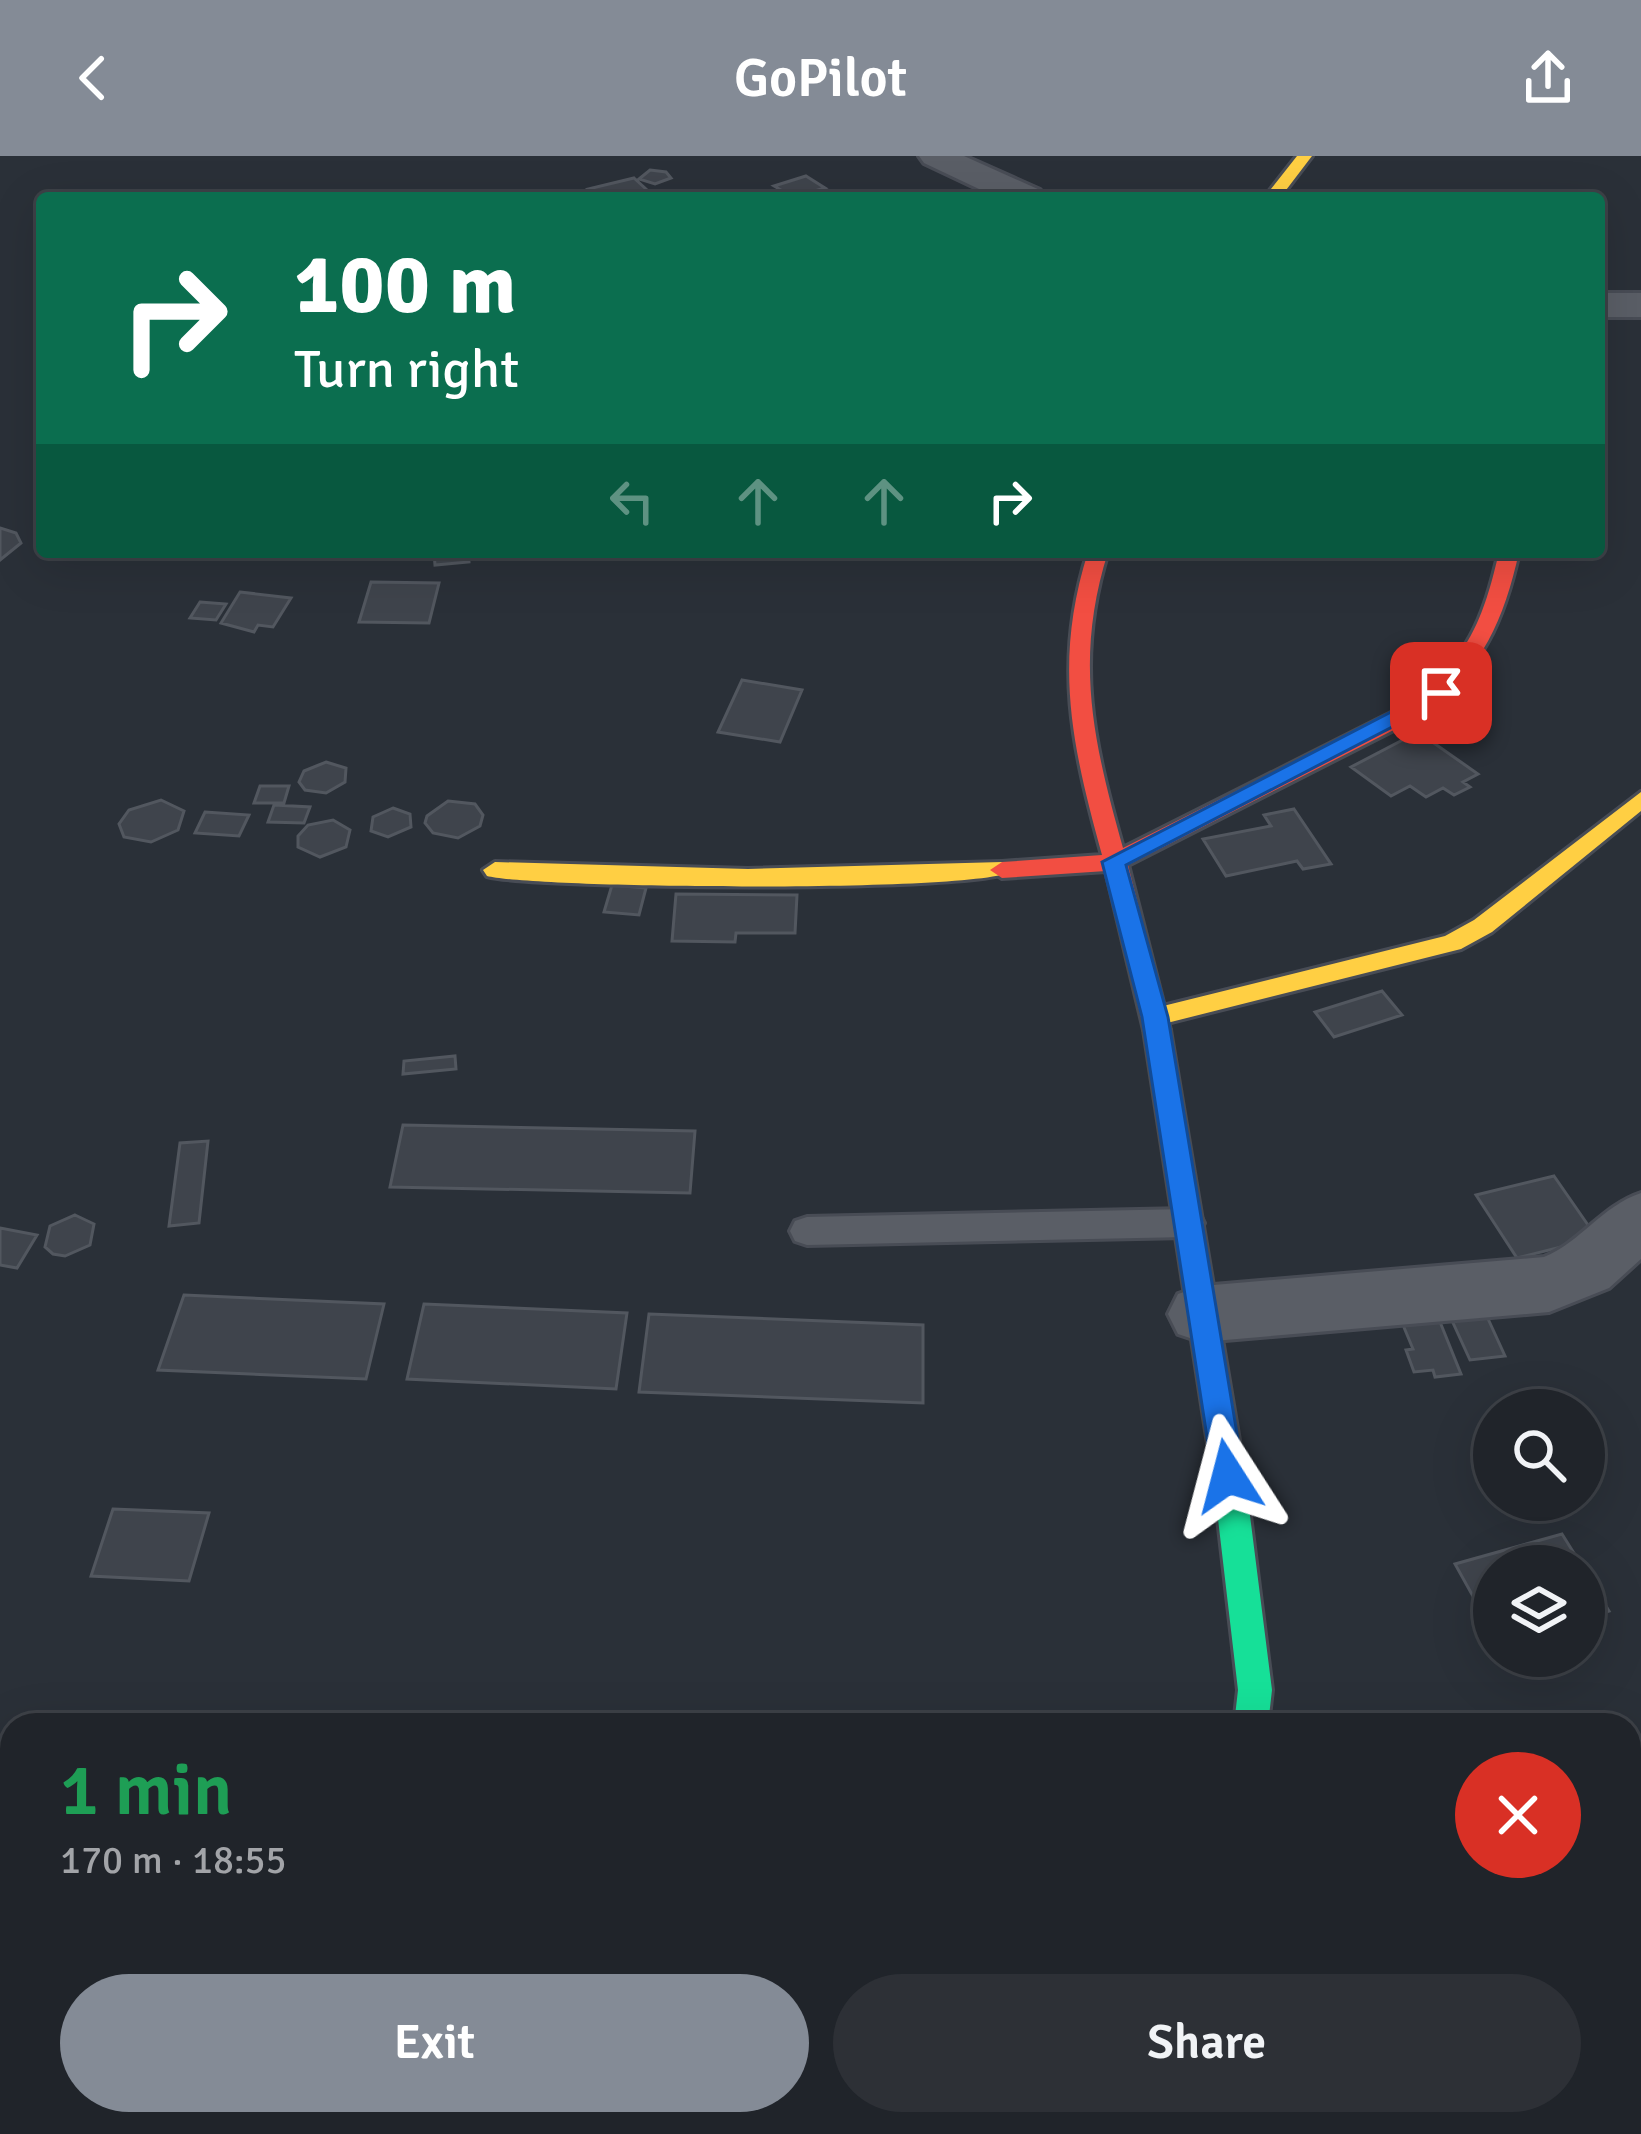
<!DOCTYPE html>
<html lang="en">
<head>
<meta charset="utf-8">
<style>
	:root { --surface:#20242a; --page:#2d3036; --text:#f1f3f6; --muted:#a2a4a8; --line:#3d4147; --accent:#848b96 }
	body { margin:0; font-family:Signika,sans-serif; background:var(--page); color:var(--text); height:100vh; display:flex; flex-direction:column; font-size:45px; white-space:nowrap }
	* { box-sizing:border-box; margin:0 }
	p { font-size:39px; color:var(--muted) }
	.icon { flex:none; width:66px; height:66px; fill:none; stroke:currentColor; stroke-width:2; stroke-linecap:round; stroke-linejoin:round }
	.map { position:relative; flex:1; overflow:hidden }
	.panel { position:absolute; left:0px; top:1557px; width:1641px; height:423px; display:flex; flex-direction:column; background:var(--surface); border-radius:36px 36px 0 0; box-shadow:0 12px 48px #0002,0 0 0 3px var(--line) }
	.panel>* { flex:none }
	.hud { position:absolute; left:36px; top:36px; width:1569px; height:366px; border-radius:12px; box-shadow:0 12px 48px #0002,0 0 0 3px var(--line); background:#0b6e4f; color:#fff; overflow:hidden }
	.buttons { position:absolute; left:1473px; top:1233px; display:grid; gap:24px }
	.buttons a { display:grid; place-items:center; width:132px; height:132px; border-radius:50%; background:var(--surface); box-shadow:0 12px 48px #0002,0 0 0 3px var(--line); font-size:60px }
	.pin { position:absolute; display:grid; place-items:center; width:102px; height:102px; color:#fff; margin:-51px; border-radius:24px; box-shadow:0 6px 18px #0006 }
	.me { position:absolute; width:132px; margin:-66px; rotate:351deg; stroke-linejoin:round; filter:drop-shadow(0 0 9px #0008) }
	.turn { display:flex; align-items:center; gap:42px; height:252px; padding:0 60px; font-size:54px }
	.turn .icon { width:156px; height:156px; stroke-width:2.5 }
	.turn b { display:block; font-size:84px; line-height:102px }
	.lanes { display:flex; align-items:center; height:114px; padding:0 60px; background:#0003; justify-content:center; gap:60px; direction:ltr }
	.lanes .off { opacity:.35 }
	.round { display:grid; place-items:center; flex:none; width:126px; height:126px; border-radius:63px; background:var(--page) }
	.head { display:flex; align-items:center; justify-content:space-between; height:204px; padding:0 60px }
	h1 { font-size:72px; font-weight:600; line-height:90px; color:#1e9e55 }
	.primary-button { display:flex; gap:24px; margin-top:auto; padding:24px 60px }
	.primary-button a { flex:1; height:138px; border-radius:72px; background:var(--accent); color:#fff; font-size:48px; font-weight:600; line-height:138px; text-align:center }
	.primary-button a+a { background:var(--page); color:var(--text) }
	header { display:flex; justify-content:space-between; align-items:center; height:156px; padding:0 60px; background:var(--accent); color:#fff; font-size:54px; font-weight:600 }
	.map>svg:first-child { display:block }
	.building { fill:#3f444c; stroke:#52575f; stroke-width:3 }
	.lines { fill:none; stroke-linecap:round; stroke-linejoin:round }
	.lane-casing { stroke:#484c55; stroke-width:6 }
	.street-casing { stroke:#484c55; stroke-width:6 }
	.fast-casing { stroke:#484c55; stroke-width:6 }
	.slow-casing { stroke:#484c55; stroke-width:6 }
	.jam-casing { stroke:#484c55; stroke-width:6 }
	.lane { fill:#5a5e66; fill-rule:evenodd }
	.street { fill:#5a5e66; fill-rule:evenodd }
	.fast { fill:#16e098; fill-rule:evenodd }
	.slow { fill:#ffcf43; fill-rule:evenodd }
	.jam { fill:#f24e42; fill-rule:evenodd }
	.route { fill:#1a73e8; stroke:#114b97; stroke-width:3 }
</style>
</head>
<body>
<header><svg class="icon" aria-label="back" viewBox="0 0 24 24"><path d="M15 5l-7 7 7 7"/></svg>GoPilot<svg class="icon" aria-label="share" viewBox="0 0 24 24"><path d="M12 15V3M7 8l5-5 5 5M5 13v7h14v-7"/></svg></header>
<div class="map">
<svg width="1641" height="1978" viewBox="0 0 1641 1978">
	<rect width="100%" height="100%" fill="#2a3038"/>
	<path class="building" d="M650,14L666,16L671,22L655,28L639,23Z
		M806,20L825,32L793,41L774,30Z
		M634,22L647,34L597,42L588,33Z
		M0,372L16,377L21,387L0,404Z
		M468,396L469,406L435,409L434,397Z
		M371,426L439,427L429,467L359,466Z
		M240,436L291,442L273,471L258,469L254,476L221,467Z
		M200,446L226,448L216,464L190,462Z
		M742,524L802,534L780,586L718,576Z
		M1418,576L1478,618L1463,626L1470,631L1454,639L1443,632L1426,641L1410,630L1391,640L1351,611Z
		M326,606L346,612L345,626L326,637L305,634L299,626L304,615Z
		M260,630H289L284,647H254Z
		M161,644L184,655L178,674L151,686L124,681L119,668L129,654Z
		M448,645L475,648L483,659L480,670L458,682L433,677L425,667L427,660Z
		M274,649L310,651L304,667L268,666Z
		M393,652L410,658L411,671L388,681L371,675L373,661Z
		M1294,653L1331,708L1303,713L1297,705L1226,720L1203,683L1271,670L1264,659Z
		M205,656L249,659L239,680L195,677Z
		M333,664L350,674L346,691L320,701L298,691V680L308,669Z
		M612,729L646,732L639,759L604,756Z
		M676,738L797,739L795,777H736L735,786L672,785Z
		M1382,835L1402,859L1334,881L1315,856Z
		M455,900L456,913L403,918L404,905Z
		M403,969L695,975L690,1037L390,1031Z
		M208,985L199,1067L169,1070L180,987Z
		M1554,1020L1597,1082L1517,1102L1476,1039Z
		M75,1059L94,1068L90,1089L65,1100L53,1098L45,1091L50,1070Z
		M0,1072L37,1079L17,1112L0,1109Z
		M184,1139L384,1148L366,1223L158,1214Z
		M424,1148L627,1157L616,1233L407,1223Z
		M1434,1151L1461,1218L1435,1221L1433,1214L1414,1216L1406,1194L1413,1193L1403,1169Z
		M1484,1154L1505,1200L1470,1204L1449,1158Z
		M649,1158L923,1169V1247L639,1236Z
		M113,1353L209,1357L189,1425L91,1420Z
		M1562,1378L1582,1410H1494V1478L1455,1408Z
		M1584,1414L1609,1455L1584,1462Z"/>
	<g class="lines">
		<defs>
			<path id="lane" d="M1187,1053L1199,1057L1204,1067L1199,1077L1187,1081L807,1089L795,1085L790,1075L795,1065L807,1061Z"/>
			<path id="street" d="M919,0H964L1040,34L1045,42H998L924,7Z
				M1599,137H1641V161H1599Z
				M1641,1037V1103L1609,1132L1549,1156L1202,1186L1178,1178L1168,1158L1178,1138L1202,1130L1544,1101C1581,1086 1602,1050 1641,1037Z
				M0,1615L12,1617V1699L0,1697Z
				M1641,1668V1752L1629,1754V1670Z"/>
			<path id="fast" d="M1157,865L1170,874L1245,1320L1272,1534L1268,1569H1234L1238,1534L1213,1320L1144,874Z
				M1153,1968H1193L1190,1978H1150Z"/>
			<path id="slow" d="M1297,0H1312L1280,42H1264Z
				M1641,636V655L1492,776L1461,793L1155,870L1142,861L1155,852L1445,780L1474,764Z
				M495,706L748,713L1002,706L1014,714C993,737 537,733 487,720L483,714Z"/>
			<path id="jam" d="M1088,396H1108C1074,504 1093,585 1123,692L1411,547C1468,502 1483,465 1499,396H1519C1504,464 1482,512 1427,557L1128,709L1170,874L1157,883L1144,874L1106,715L1002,722L990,714L1002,706L1102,699C1072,590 1053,507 1088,396Z"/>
		</defs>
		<use href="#lane" class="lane-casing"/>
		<use href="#street" class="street-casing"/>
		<use href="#fast" class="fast-casing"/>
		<use href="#slow" class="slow-casing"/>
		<use href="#jam" class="jam-casing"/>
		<use href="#lane" class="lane"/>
		<use href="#street" class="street"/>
		<use href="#fast" class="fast"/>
		<use href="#slow" class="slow"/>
		<use href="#jam" class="jam"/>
	</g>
	<path class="route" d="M1441,530L1448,532V542L1126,709L1168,861L1244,1320L1240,1330L1228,1334L1217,1330L1213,1320L1142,861L1102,706Z"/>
</svg>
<div class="buttons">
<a><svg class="icon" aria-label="search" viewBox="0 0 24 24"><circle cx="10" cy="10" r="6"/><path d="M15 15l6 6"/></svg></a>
<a><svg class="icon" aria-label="layers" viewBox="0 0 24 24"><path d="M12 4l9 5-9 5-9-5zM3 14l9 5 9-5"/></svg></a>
</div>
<div class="pin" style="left:1441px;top:537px;background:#d93025"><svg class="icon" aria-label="arrive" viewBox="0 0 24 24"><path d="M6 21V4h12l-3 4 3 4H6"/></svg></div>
<svg class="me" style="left:1228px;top:1320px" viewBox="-20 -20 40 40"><path d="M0-17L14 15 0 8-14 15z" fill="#1a73e8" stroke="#fff" stroke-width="4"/></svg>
<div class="hud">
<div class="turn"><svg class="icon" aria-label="right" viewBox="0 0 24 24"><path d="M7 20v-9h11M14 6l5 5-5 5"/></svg><div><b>100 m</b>Turn right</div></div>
<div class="lanes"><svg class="icon off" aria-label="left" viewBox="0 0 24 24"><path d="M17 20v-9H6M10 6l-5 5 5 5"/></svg><svg class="icon off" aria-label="ahead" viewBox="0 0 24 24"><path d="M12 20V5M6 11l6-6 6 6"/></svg><svg class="icon off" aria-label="ahead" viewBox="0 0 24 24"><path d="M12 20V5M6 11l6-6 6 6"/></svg><svg class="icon" aria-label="right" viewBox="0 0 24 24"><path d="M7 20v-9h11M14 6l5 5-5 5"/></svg></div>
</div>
<section class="panel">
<div class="head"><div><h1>1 min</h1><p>170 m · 18:55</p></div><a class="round" style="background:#d93025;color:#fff"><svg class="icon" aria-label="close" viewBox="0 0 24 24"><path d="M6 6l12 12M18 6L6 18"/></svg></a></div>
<div class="primary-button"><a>Exit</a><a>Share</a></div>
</section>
</div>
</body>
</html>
